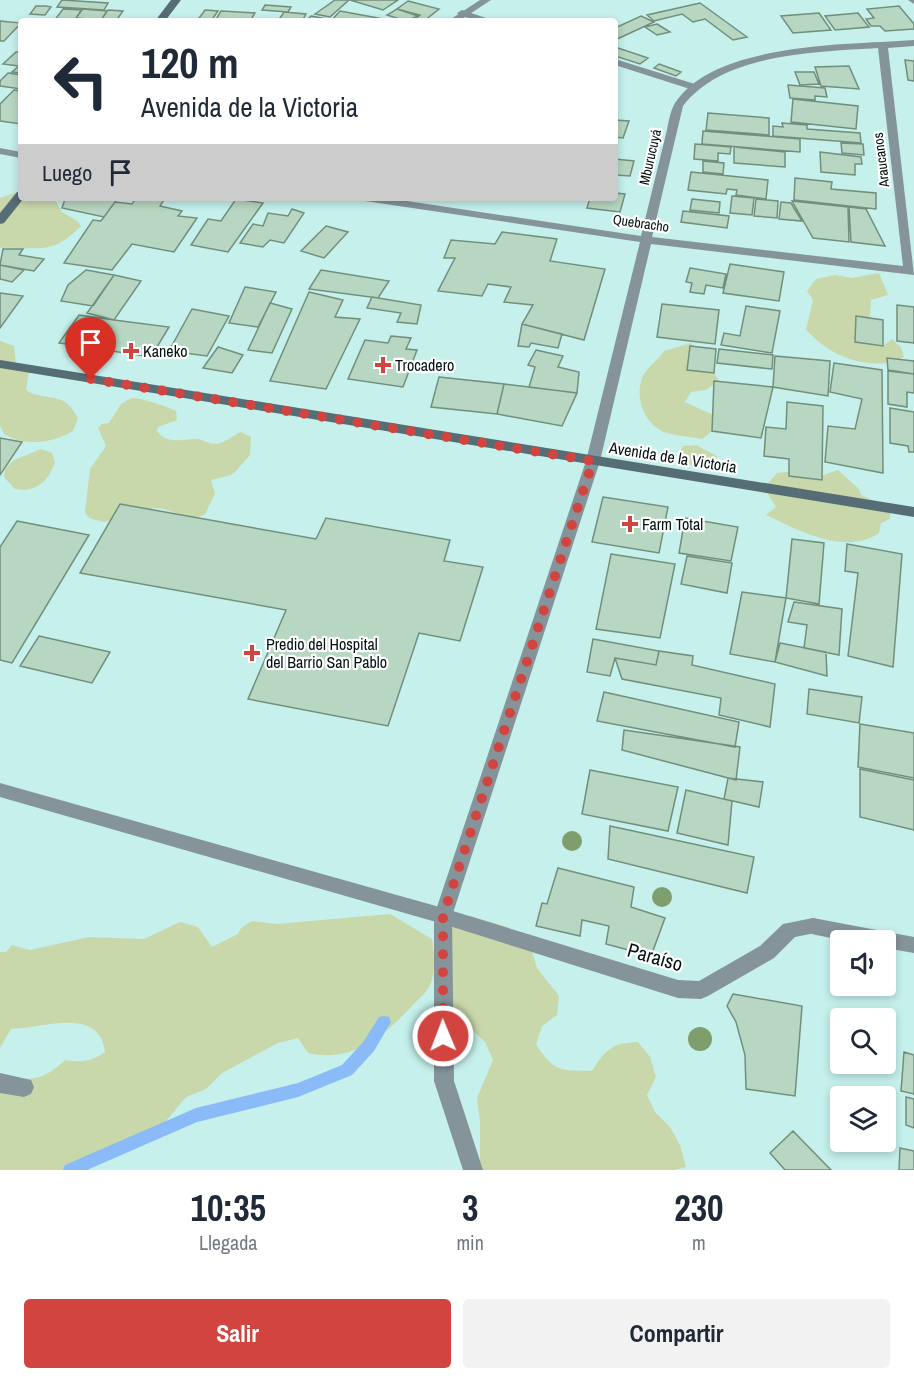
<!DOCTYPE html>
<html lang="es">
<head>
<meta charset="utf-8">
<style>
	:root { --surface:#fff; --page:#f2f2f3; --text:#1f2937; --muted:#747a83; --accent:#d24440 }
	body { margin:0; font-family:"Archivo Narrow",sans-serif; background:var(--page); color:var(--text); height:100vh; display:flex; flex-direction:column; font-size:22px; white-space:nowrap }
	* { box-sizing:border-box; margin:0 }
	p { font-size:20px; color:var(--muted) }
	.icon { flex:none; width:33px; height:33px; fill:none; stroke:currentColor; stroke-width:2; stroke-linecap:round; stroke-linejoin:round }
	.map { position:relative; height:1170px; overflow:hidden }
	.panel { display:flex; flex-direction:column; background:var(--surface); flex:1 }
	.panel>* { flex:none }
	.guide { position:absolute; left:18px; top:18px; width:600px; height:183px; border-radius:6px; box-shadow:0 3px 9px #0003; background:#fff; color:var(--text); overflow:hidden }
	.tools { position:absolute; left:830px; top:930px; display:grid; gap:12px }
	.tools a { display:grid; place-items:center; width:66px; height:66px; border-radius:6px; background:var(--surface); box-shadow:0 3px 9px #0003; font-size:30px }
	.pin { position:absolute; display:grid; place-items:center; width:51px; height:51px; color:#fff; margin:-62px -26px; border-radius:50% 50% 50% 0; rotate:-45deg; box-shadow:0 0 6px #0007 }
	.pin .icon { rotate:45deg }
	.me { position:absolute; width:66px; margin:-33px; rotate:359deg; stroke-linejoin:round; filter:drop-shadow(0 0 4px #0008) }
	.turn { display:flex; align-items:center; gap:21px; height:126px; padding:0 24px; font-size:27px }
	.turn .icon { width:78px; height:78px; stroke-width:2.5 }
	.turn b { display:block; font-size:42px; line-height:51px }
	.then { display:flex; align-items:center; height:57px; padding:0 24px; background:#0003; gap:12px; font-size:22px }
	.eta { display:flex; justify-content:space-evenly; align-items:center; height:102px; text-align:center }
	.eta b { font-size:36px; font-weight:800; line-height:42px }
	.primary-button { display:flex; gap:12px; margin-top:auto; padding:12px 24px }
	.primary-button a { flex:1; height:69px; border-radius:6px; background:var(--accent); color:#fff; font-size:24px; font-weight:800; line-height:69px; text-align:center }
	.primary-button a+a { background:var(--page); color:var(--text) }
	.map>svg:first-child { display:block }
	.green { fill:#c8d8ab }
	.lines { fill:none; stroke-linecap:round; stroke-linejoin:round }
	.stream { fill:#8abbf8; fill-rule:evenodd }
	.building { fill:#b7d7c2; stroke:#718f7c; stroke-width:1.5 }
	.lane { fill:#84949a; fill-rule:evenodd }
	.street { fill:#84949a; fill-rule:evenodd }
	.secondary { fill:#566d75; fill-rule:evenodd }
	.tree { fill:#7f9e6d }
	.route { stroke:#d24440; stroke-width:10; stroke-dasharray:0 18 }
	.poi-dot { fill:#d24440; stroke:#fff; stroke-width:2 }
	.labels { text-anchor:middle; stroke-width:4.5; stroke-linejoin:round; paint-order:stroke }
	.far-street-label { font-size:14px; fill:#031110; stroke:#fff }
	.poi-label { font-size:16px; fill:#031110; stroke:#fff; text-anchor:start }
	.street-label { font-size:16px; fill:#031110; stroke:#fff }
	.near-street-label { font-size:20px; fill:#031110; stroke:#fff }
</style>
</head>
<body>
<div class="map">
<svg width="914" height="1170" viewBox="0 0 914 1170">
	<rect width="100%" height="100%" fill="#c5f0ec"/>
	<path class="green" d="M15,193L21,195V198H54L62,212L77,221L81,226C51,257 37,246 0,248V198Z
		M879,273L888,295L871,300L869,327L856,336L866,344L883,346L892,339L901,347L904,357C884,369 852,363 832,351C822,346 814,337 806,330L813,300L807,291L816,279L835,275L852,278Z
		M0,341L14,346L16,364L29,372L26,389L29,392C50,402 63,390 78,418L73,431C53,443 26,447 4,434L0,426Z
		M691,343L700,351L719,381L706,390L691,392L685,402L713,415L719,426L702,439C690,436 670,436 660,430C641,419 635,394 643,376C647,367 659,360 664,351Z
		M132,398C139,397 169,407 176,411L177,420L158,427L157,431C167,446 184,438 197,439C206,440 210,446 220,443C228,441 233,435 241,432L251,437L250,455L235,472L231,475L211,480L215,494L205,514C186,524 173,507 153,508L147,512L104,522L89,518L85,512L90,469L106,446L98,428L102,424L109,423L121,404Z
		M696,445L717,456L715,465L702,469L682,462L679,454L683,446Z
		M41,449L52,453L55,462C49,481 36,493 15,489L4,477L5,469L14,460Z
		M838,470L859,489L861,495L890,508V519L881,523L879,533C846,556 797,530 766,515L776,507L764,488L777,473L794,471L812,479Z
		M390,914L432,939C434,954 436,971 430,985C426,994 418,999 412,1006C383,1037 352,1063 308,1053L298,1038L278,1043L222,1073L206,1089L186,1097L156,1133L111,1147L88,1170H0V1077C31,1080 42,1082 65,1060C80,1063 93,1061 105,1052C99,1005 41,1029 11,1029L0,1048V952H6L12,945L30,950L89,937L144,939L180,922L198,927L212,947L238,934L241,928L252,921L277,924Z
		M471,916L507,927L523,937L532,951L537,968L559,996L557,1015L542,1026L536,1044C554,1073 561,1070 592,1071C606,1049 612,1043 638,1042L650,1057L656,1077L647,1095L655,1112L670,1127L680,1145L686,1167L675,1170H480V1121L477,1098L493,1060L485,1042L455,1013L444,977L445,941L455,924Z"/>
	<g class="lines">
		<path class="stream" d="M384,1016L389,1017L391,1022L374,1051L352,1075L298,1097L197,1122L87,1170H63L65,1165L196,1108L298,1083L342,1065L364,1041L379,1017Z"/>
	</g>
	<path class="building" d="M62,0L108,3L104,10L57,7Z
		M335,0H349L330,17L315,14Z
		M350,0H398L383,10Z
		M408,1L439,9L424,21H413L420,15L397,9Z
		M700,3L747,37L733,40L705,19L693,22L682,14L654,21L647,15Z
		M265,5L291,7L288,12L262,10Z
		M36,6H46L51,7L45,15L30,14Z
		M899,6L914,24V29L885,31L880,26H871L866,19L874,18L867,9Z
		M63,9L82,10L74,21H54Z
		M82,9L107,11L101,20L76,18Z
		M397,9L418,16L406,21L387,15Z
		M108,10L123,11L116,21L101,20Z
		M205,10L218,11L211,21H197Z
		M221,11L255,13L250,21H215Z
		M340,11L389,20L331,21Z
		M284,12L306,14L302,21H278Z
		M819,13L831,30L793,33L781,16Z
		M858,13L869,27L835,30L825,16Z
		M311,16L332,20L306,21Z
		M641,16L654,22L615,40V28Z
		M0,21L21,23L4,41H0Z
		M657,24L670,32L657,35L645,27Z
		M615,47L648,58L640,64L615,56Z
		M16,52H21V73L12,72L19,66L3,64Z
		M905,60L914,61V81L908,80Z
		M659,64L681,72L676,76L654,68Z
		M849,66L859,89L821,86L815,67Z
		M795,72H814L819,84L800,85Z
		M8,73L21,75V89L0,86V81Z
		M788,85L825,88L827,97L815,96V100L790,98Z
		M14,90L21,91V124L0,121V104Z
		M793,99L858,106L856,129L791,122Z
		M708,113L769,118V135L706,130Z
		M615,120L629,121L623,138L615,137Z
		M782,123L807,125V129L860,133L861,143L773,136V126L783,127Z
		M703,131L800,139V152L702,144Z
		M841,143L863,144L864,155L842,153Z
		M695,144L731,147L730,154L718,153V161L694,159Z
		M734,147L785,152V167L734,163Z
		M820,152L861,157L862,164H855V175L821,172Z
		M615,159L634,161L630,176L615,175Z
		M703,161L724,163L723,174L703,172Z
		M691,172L768,180L766,199L736,195L737,190L727,189L726,194L688,190Z
		M795,178L832,182L831,189L876,193V209L794,200Z
		M615,193L625,194L620,212L587,208L590,198H615Z
		M732,196L754,198L752,215L730,213Z
		M61,198H118L104,217L62,208L65,199Z
		M136,198H165L160,206L182,211L178,216L197,218L174,252L132,244L112,270L64,263L93,220L101,221L115,202L132,204Z
		M236,199L263,203L228,252L191,245L208,219L221,221Z
		M692,199L720,202L719,213L690,210Z
		M756,199L778,201L777,218L754,216Z
		M792,201L848,207L849,242L813,238Z
		M781,202L791,203L802,221L779,219Z
		M849,207L866,209L885,246L851,242Z
		M292,209L304,213L284,243L270,240L263,247L240,243L253,224L263,226L268,213L288,216Z
		M683,211L729,216L727,228L681,222Z
		M326,226L348,232L324,258L301,251Z
		M502,232L557,239L550,261L605,269L584,340L522,324L533,305L504,302L511,287L488,284L482,296L438,291L455,258H444L451,240L495,244Z
		M3,249H23L19,255L44,259L34,271L0,265Z
		M730,264L784,272L779,301L723,293Z
		M0,265L24,270L12,282L0,279Z
		M690,268L726,274L723,288L706,285L704,294L690,292L692,283L686,282Z
		M86,270L114,275L93,306L61,301L68,285Z
		M321,270L389,281L378,298L309,289Z
		M114,275L141,281L114,320L87,313Z
		M245,287L276,292L258,327L229,323Z
		M309,292L343,300L335,317L360,319L326,389L270,381Z
		M0,293L23,296L0,328Z
		M372,297L421,305L417,324L397,322L401,313L367,308Z
		M270,303L292,309L272,353L248,350Z
		M662,304L719,310L715,344L657,337Z
		M897,305L914,307V343L897,341Z
		M746,306L780,311L772,353L721,345L724,333L740,336Z
		M192,309L229,316L207,356L169,351Z
		M79,315L114,320L169,327L151,357L59,343Z
		M856,316L883,320V346L855,342Z
		M522,324L562,334L558,348L531,343L529,347L518,346Z
		M391,336L411,338L406,349L417,350L403,387L348,379L365,340L388,343Z
		M690,346L716,349L714,373L687,370Z
		M218,347L243,355L232,373L203,368Z
		M719,349L773,355L772,369L717,363Z
		M536,350L563,356L558,367L579,372L577,393L529,387L535,367L528,365Z
		M775,356L830,361L828,396L773,387Z
		M887,358L914,361V374L888,370Z
		M834,363L882,370L883,473L825,462L828,426L855,429L862,399L830,392Z
		M888,371L914,374V393L907,392V407L888,404Z
		M439,377L504,384L497,414L431,407Z
		M714,381L773,387L761,438L712,431Z
		M504,384L529,387L577,393L562,426L497,414Z
		M787,402L823,406L822,480L789,476V459L764,456L766,427L786,429Z
		M890,408L914,412V452H909L908,446L890,443Z
		M0,438L22,442L0,475Z
		M603,497L668,507L659,553L592,542Z
		M120,504L316,539L326,518L450,540L444,561L483,567L460,641L419,633L388,726L248,699L286,610L80,573Z
		M685,518L738,527L731,561L679,553Z
		M17,521L89,535L12,663L0,660V547Z
		M792,539L824,543L819,604L786,598Z
		M847,544L902,554L893,667L848,656L858,573L845,571Z
		M611,554L675,564L660,638L596,629Z
		M687,556L732,563L727,593L681,584Z
		M742,592L786,598L775,662L730,654Z
		M794,602L842,609L839,655L804,648L807,625L788,622Z
		M39,636L110,652L92,683L20,666Z
		M593,639L659,651L656,665L615,658L610,676L587,672Z
		M780,643L826,652L827,676L775,662Z
		M659,651L693,656L692,665L775,684L770,727L719,715L721,698L622,679L615,658L656,665Z
		M809,689L862,697L859,723L807,714Z
		M604,692L739,722L735,747L597,721Z
		M860,724L914,733V778L858,767Z
		M624,730L740,747L736,780L622,750Z
		M860,769L914,780V830L860,817Z
		M590,770L678,787L668,831L582,814Z
		M728,778L763,782L759,807L724,799Z
		M686,790L732,801L728,845L677,833Z
		M610,826L754,857L747,893L608,859Z
		M558,868L634,887L631,907L665,918L651,956L606,944L609,926L582,920L580,936L536,926L542,903L547,904Z
		M733,994L802,1006L795,1096L746,1089L745,1055L736,1022L727,1006Z
		M904,1052L914,1055V1094L901,1091Z
		M906,1097L914,1099V1128L906,1125Z
		M793,1131L831,1170H785L770,1153Z
		M900,1148L914,1151V1170H899Z"/>
	<g class="lines">
		<path class="lane" d="M462,10L489,19L491,21H477L459,15L457,13Z
			M615,59L698,85L699,87L690,89L615,65Z
			M0,783L443,908L678,980L699,981L760,946L783,924L813,918L820,920L822,926L820,932L795,937L774,958L708,996L701,999L678,998L443,924L0,797Z"/>
		<path class="street" d="M480,0H491L459,21H448Z
			M908,0H914V4Z
			M914,40V46L888,48L914,275L651,244L600,461L452,916L454,1081L483,1170H463L434,1081V916L586,461L640,242L365,201L359,198H387L641,236C649,203 657,171 665,138C668,128 669,113 675,103C715,42 848,45 914,40ZM878,48L903,266L652,237L683,106C723,53 817,52 878,48Z
			M0,148L21,152V158L0,154Z
			M813,918L914,937V953L885,948V940C859,940 832,941 806,932L804,926L806,920Z
			M0,1073L31,1080L34,1087L31,1094L24,1097L0,1093Z"/>
		<path class="secondary" d="M171,0H181L165,21H155Z
			M21,191V198H24L4,223L0,224V213L17,192Z
			M0,360L914,507V517L0,368Z"/>
	</g>
	<g class="tree">
		<circle cx="572" cy="841" r="10"/>
		<circle cx="662" cy="897" r="10"/>
		<circle cx="700" cy="1039" r="12"/>
	</g>
	<g class="lines">
		<path class="route" d="M91,379L593,461L443,916V1036"/>
	</g>
	<g class="poi-dot">
		<path d="M128 342h6v6h6v6h-6v6h-6v-6h-6v-6h6z"/>
		<path d="M380 356h6v6h6v6h-6v6h-6v-6h-6v-6h6z"/>
		<path d="M627 515h6v6h6v6h-6v6h-6v-6h-6v-6h6z"/>
		<path d="M249 644h6v6h6v6h-6v6h-6v-6h-6v-6h6z"/>
	</g>
	<g class="labels">
		<g class="far-street-label">
			<text transform="translate(650 157) rotate(-77)" y="5">Mburucuyá</text>
			<text transform="translate(881 160) rotate(-97)" y="5">Araucanos</text>
			<text transform="translate(641 223) rotate(8)" y="5">Quebracho</text>
		</g>
		<g class="poi-label">
			<text x="143" y="357">Kaneko</text>
			<text x="395" y="371">Trocadero</text>
			<text x="642" y="530">Farm Total</text>
			<text x="266" y="650">Predio del Hospital<tspan x="266" dy="18">del Barrio San Pablo</tspan></text>
		</g>
		<g class="street-label">
			<text transform="translate(673 457) rotate(9)" y="6">Avenida de la Victoria</text>
		</g>
		<g class="near-street-label">
			<text transform="translate(655 957) rotate(16)" y="7">Paraíso</text>
		</g>
	</g>
</svg>
<div class="tools">
<a><svg class="icon" aria-label="sound" viewBox="0 0 24 24"><path d="M4 9h4l5-4v14l-5-4H4zM17 9q2 3 0 6"/></svg></a>
<a><svg class="icon" aria-label="search" viewBox="0 0 24 24"><circle cx="10" cy="10" r="6"/><path d="M15 15l6 6"/></svg></a>
<a><svg class="icon" aria-label="layers" viewBox="0 0 24 24"><path d="M12 4l9 5-9 5-9-5zM3 14l9 5 9-5"/></svg></a>
</div>
<div class="pin" style="left:91px;top:379px;background:#d93025"><svg class="icon" aria-label="arrive" viewBox="0 0 24 24"><path d="M6 21V4h12l-3 4 3 4H6"/></svg></div>
<svg class="me" style="left:443px;top:1036px" viewBox="-20 -20 40 40"><circle r="17" fill="#d24440" stroke="#fff" stroke-width="3"/><path d="M0-11L8 9 0 5-8 9z" fill="#fff"/></svg>
<div class="guide">
<div class="turn"><svg class="icon" aria-label="left" viewBox="0 0 24 24"><path d="M17 20v-9H6M10 6l-5 5 5 5"/></svg><div><b>120 m</b>Avenida de la Victoria</div></div>
<div class="then">Luego<svg class="icon" aria-label="arrive" viewBox="0 0 24 24"><path d="M6 21V4h12l-3 4 3 4H6"/></svg></div>
</div>
</div>
<section class="panel">
<div class="eta">
<div><b>10:35</b><p>Llegada</p></div>
<div><b>3</b><p>min</p></div>
<div><b>230</b><p>m</p></div>
</div>
<div class="primary-button"><a>Salir</a><a>Compartir</a></div>
</section>
</body>
</html>
